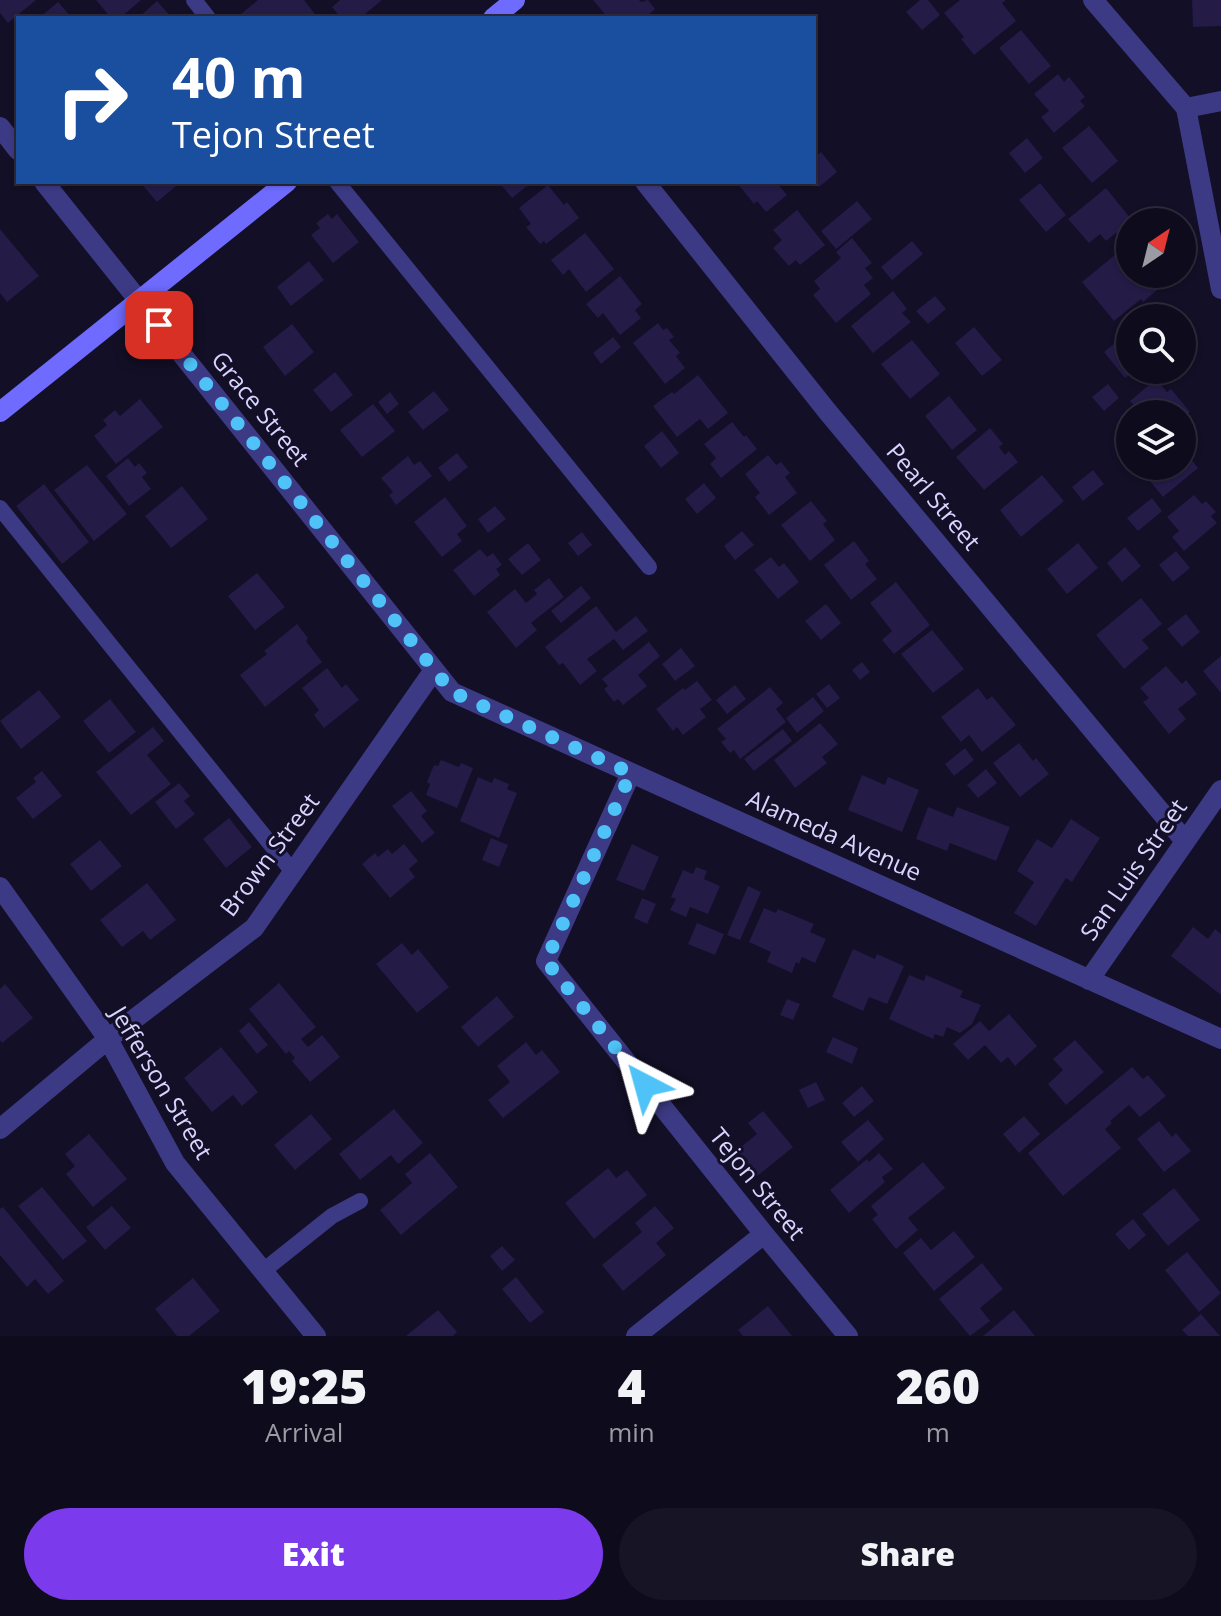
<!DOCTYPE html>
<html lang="en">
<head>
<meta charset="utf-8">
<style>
	:root { --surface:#0e0b1c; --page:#171425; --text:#f1f3f6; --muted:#9b9ba3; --line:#2e2b3b; --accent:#7c3aed }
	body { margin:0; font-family:"Open Sans",sans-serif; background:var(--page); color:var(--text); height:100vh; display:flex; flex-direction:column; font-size:30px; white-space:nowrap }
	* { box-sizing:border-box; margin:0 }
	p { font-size:26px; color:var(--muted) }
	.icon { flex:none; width:44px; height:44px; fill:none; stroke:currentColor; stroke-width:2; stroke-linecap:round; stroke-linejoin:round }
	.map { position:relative; height:1336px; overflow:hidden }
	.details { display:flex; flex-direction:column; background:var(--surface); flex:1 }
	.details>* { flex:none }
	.hud { position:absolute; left:16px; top:16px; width:800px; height:168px; border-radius:0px; box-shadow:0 2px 6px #0004,0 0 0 2px var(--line); background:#1a4fa0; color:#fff; overflow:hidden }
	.needle { width:52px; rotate:35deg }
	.tools { position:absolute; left:1116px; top:208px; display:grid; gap:16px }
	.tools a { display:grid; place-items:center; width:80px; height:80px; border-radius:50%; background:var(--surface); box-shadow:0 2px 6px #0004,0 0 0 2px var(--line); font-size:40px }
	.pin { position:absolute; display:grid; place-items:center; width:68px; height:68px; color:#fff; margin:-34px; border-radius:16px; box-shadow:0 4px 12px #0006 }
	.me { position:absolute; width:88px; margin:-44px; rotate:321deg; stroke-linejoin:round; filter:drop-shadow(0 0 6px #0008) }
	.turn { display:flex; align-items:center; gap:28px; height:168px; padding:0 24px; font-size:36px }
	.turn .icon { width:104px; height:104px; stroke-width:2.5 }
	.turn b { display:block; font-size:56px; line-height:68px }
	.eta { display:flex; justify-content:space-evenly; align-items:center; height:136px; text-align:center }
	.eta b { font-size:48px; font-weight:800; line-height:56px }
	.primary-button { display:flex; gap:16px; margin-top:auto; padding:16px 24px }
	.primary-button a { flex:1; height:92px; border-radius:48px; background:var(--accent); color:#fff; font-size:32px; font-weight:800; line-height:92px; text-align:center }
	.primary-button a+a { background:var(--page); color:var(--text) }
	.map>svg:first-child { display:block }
	.building { fill:#241b47 }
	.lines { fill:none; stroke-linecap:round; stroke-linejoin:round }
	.lane { stroke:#3d3a85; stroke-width:16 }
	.street { stroke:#3d3a85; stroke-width:20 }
	.secondary { stroke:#6f6bff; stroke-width:20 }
	.route { stroke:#4fc3f7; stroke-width:14; stroke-dasharray:0 25.2 }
	.labels { text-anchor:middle; stroke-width:6; stroke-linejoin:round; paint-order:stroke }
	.street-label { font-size:24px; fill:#d9d4ff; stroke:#130f26 }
</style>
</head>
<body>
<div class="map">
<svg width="1221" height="1336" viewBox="0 0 1221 1336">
	<rect width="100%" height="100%" fill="#130f26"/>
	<path class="building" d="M0,0H36L8,23L0,13Z
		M96,0H141L120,18H111Z
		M258,0H304L315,14L310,18H236Z
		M340,0H382L360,18H341L332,7Z
		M593,0H639L641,2L648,0L655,9L645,18H608Z
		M920,0H928L940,15L922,30L906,12Z
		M960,0H1006L1002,3L1016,21L974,55L961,39L964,37L944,13Z
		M1192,0H1221V26L1193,27Z
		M157,1L172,18H138Z
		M58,2L72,18H39Z
		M1021,30L1051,66L1029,84L999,48Z
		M1058,74L1064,82L1069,77L1085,97L1080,101L1085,106L1054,133L1041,117L1049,111L1034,94Z
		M1089,126L1118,161L1092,183L1062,148Z
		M1027,138L1043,158L1025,173L1009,153Z
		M821,152L837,172L819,187L814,180V157Z
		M140,182H181L157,202Z
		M499,182H532L512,198Z
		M740,182H776L787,195L766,212L757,201L754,204L738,184Z
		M1040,183L1066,215L1046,232L1019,200Z
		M548,185L564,205L567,202L579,218L546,244L544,241L540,244L526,227L531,224L519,208Z
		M1106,188L1131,219L1140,212L1149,222H1130V239L1125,243L1116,233L1106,241L1100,234L1089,243L1068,219Z
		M857,201L872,219L836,249L821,231Z
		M797,210L825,245L800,265L796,260L789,266L773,248L782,240L773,230Z
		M328,214L332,219L337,214L359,242L333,263L311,235L320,228L316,223Z
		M0,229L39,276L7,302L0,293Z
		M585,233L614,269L586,292L569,269L563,275L551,260Z
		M852,238L872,263L865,268L873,278L864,285L871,294L836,323L813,295L820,289L814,281L841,258L836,252Z
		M912,241L923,254L892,280L881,267Z
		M1127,245L1130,249V274H1137L1132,278L1137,285L1151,274H1156L1164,284L1143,302L1141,299L1114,321L1082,282Z
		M309,261L324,280L291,306L277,287Z
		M620,276L642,304L635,310L641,318L620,335L603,313L598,318L586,304Z
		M893,291L907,309L902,313L911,322L873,353L851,326Z
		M935,296L946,309L928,324L916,311Z
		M658,323L663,330L667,328L674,337L669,340L680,353L676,356L685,368L665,384L633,343Z
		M292,324L314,352L285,376L263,347Z
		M974,327L1002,360L982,376L955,343Z
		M1130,331V370H1135L1125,378L1104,352Z
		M613,337L621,347L601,364L593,353Z
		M912,340L940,374L910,399L881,364Z
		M335,372L353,395L331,412L313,390Z
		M698,375L728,413L708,429L700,419L677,437L653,406L672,392L674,394Z
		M1156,379L1167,392L1171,389L1190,412L1182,418V414H1141L1130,401Z
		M1108,384L1119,398L1104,411L1092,397Z
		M434,391L449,410L423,430L408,412Z
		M390,392L399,404L387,414L378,402Z
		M949,396L977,430L952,450L925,416Z
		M140,399L163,427L116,464L94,436L107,425L103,420L115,410L120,416Z
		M373,404L395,431L362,457L340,430Z
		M732,422L744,437L746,435L757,449L721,478L710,464L716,458L704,444Z
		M990,428L1003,444L999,447L1005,455L1009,451L1018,462L984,490L956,457Z
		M662,431L679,453L661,468L644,446Z
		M1182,448L1198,468L1163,497L1140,469L1143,466H1182Z
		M457,453L468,467L449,482L438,468Z
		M768,455L776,465L781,462L790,473L785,477L797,493L769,515L755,497L760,493L745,474Z
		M408,456L414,465L420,461L432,476L396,505L389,495L393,492L381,478Z
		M128,458L135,467L139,463L147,473L142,477L151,489L129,506L106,476Z
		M87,465L127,514L94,541L54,490Z
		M1093,470L1104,484L1083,501L1072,487Z
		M1042,475L1064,501L1021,537L1000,510Z
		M704,483L716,498L697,514L685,499Z
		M44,484L89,542L62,564L16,506Z
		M182,486L208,519L171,548L145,516Z
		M1194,495L1202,504L1206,501L1216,512L1211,516L1217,523L1184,551L1172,537L1179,531L1167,517Z
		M445,497L467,526L457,534L462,541L442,557L414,522Z
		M1152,498L1162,511L1138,531L1127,518Z
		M811,501L827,521L823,524L835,540L810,561L781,525Z
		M495,506L506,519L488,533L478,519Z
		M742,531L754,545L735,560L724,546Z
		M582,532L592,545L578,556L568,543Z
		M854,541L869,561L865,564L877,579L851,600L824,565Z
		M528,543L541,560L522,575L508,559Z
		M1078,543L1098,568L1067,594L1047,569Z
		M1125,547L1141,566L1122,582L1107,563Z
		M480,549L487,557L493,553L502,565L496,569L500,575L474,596L453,570Z
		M1176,551L1190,568L1173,582L1159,565Z
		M771,557L779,567L784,563L799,582L778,599L754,570Z
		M257,573L285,607L255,630L228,596Z
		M549,578L564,597L531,623L537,630L516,648L487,612L515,589L526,603L537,594L534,590Z
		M896,582L930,625L894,654L882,640L892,631L870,603Z
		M581,586L591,598L561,623L551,611Z
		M1141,598L1162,624L1142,640L1149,648L1124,669L1096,635Z
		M826,604L841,623L821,640L805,621Z
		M596,606L616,632L636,616L648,631L623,650L614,639L587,659L597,671L580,685L563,663L559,665L545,647Z
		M1186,614L1200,632L1182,647L1167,629Z
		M297,624L308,638L306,641L322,662L265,707L240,675L267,654L264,651Z
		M932,630L964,669L933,693L901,654Z
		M649,642L660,656L638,675L647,686L623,705L618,699L614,702L604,689L608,686L602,679Z
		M681,648L695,666L675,681L662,664Z
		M1221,656V693L1203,671Z
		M862,662L870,672L860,680L852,670Z
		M1166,666L1182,684L1186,680L1197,694L1178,709L1186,719L1169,734L1143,702L1149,698L1140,688Z
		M327,668L342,688L346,684L359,700L324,728L314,715L319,710L302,688Z
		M697,681L712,700L700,709L706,717L683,735L677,727L673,731L656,709L683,688L685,690Z
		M829,684L840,698L827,708L816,694Z
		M735,685L746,699L727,714L716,700Z
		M770,687L783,703L776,709L786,722L740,759L734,750L730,753L721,742L726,739L717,729Z
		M978,688L987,700L992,696L1016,725L982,752L969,735L961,742L941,717Z
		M39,690L61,717L21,749L0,721Z
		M813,697L824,711L797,733L786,718Z
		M110,699L136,732L109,753L83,721Z
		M820,723L838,744L822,757L827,763L795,788L774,760Z
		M153,727L164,741L147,755L171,784L131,815L96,772Z
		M783,729L792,741L754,771L744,759Z
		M1019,743L1033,761L1036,758L1049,774L1020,797L993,763Z
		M965,748L974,760L954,776L945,764Z
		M441,760L459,767L461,763L473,768L457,808L426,795L430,784L427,782L434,765L438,766Z
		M986,769L997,783L978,798L967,785Z
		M42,771L62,796L33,819L16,798L36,782L33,778Z
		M862,775L885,785L888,777L919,790L902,832L848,810Z
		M478,777L492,783L494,778L509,784L507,789L517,793L499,838L460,821Z
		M179,783L190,796L184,801L195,814L176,829L155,802Z
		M411,791L427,811L421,816L435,833L422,843L392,806Z
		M928,807L953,817L957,807L1010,827L996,861L950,843L947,851L916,839Z
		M229,818L252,847L226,868L203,839Z
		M1071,819L1100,838L1072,882L1066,878L1036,926L1014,913L1034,882L1017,871L1037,839L1052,848Z
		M491,838L508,845L499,867L482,860Z
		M100,840L122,866L91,891L70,864Z
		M404,844L418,861L409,869L415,877L390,898L362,864L375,853L378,857L388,849L392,854Z
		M632,844L659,857L644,891L616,880Z
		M696,867L707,871L704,879L720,886L708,914L690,907L686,917L670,910L676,899L671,897L683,870L693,874Z
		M147,883L176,920L150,940L143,931L122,947L100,920Z
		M748,886L761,892L740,940L727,935Z
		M642,898L656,904L647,924L634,918Z
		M764,908L776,913L778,909L814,924L810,932L826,939L815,963L802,957L799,964L796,962L792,973L767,962L771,952L749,942Z
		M697,923L724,934L715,955L688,944Z
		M1193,927L1208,939L1215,929L1221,934V995L1171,956Z
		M402,943L412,955L418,949L449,987L417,1013L376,964Z
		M853,949L875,959L877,954L904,966L887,1004L869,997L863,1011L832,997Z
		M909,975L924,981L926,975L963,991L960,997L981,1005L972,1024L960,1033L947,1027L943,1037L935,1034L933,1039L889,1019Z
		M279,983L316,1027L301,1039L308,1047L322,1035L340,1057L310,1082L292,1061L295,1058L289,1051L286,1054L249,1009Z
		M5,984L33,1018L2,1043L0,1040V989Z
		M497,996L514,1017L478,1047L461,1027Z
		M787,999L800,1004L793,1020L780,1015Z
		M1009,1014L1037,1046L1015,1066L1008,1057L1001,1063L985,1045L968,1060L953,1044L980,1021L989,1031Z
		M249,1022L268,1045L257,1054L239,1031Z
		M833,1037L858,1048L852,1064L826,1052Z
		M1075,1040L1104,1072L1066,1105L1048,1084L1063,1070L1053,1059Z
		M526,1042L536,1055L542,1050L560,1072L503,1118L488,1100L510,1082L497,1066Z
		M221,1047L258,1092L242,1106L233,1095L212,1112L184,1078Z
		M1132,1067L1143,1079L1148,1075L1166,1096L1140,1117L1129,1105L1110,1121L1112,1123L1105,1129L1121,1148L1063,1196L1028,1153Z
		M816,1082L825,1100L808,1108L799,1090Z
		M862,1086L874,1101L854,1117L842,1103Z
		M394,1109L423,1143L398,1164L391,1155L360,1180L339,1154Z
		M763,1111L793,1147L756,1177L736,1151L757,1134L748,1123Z
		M311,1114L332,1139L295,1170L274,1145Z
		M1024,1116L1040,1134L1019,1153L1003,1134Z
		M868,1120L884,1139L858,1162L841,1142Z
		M1159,1121L1172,1137L1176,1133L1191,1151L1164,1172L1137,1139Z
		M89,1134L127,1179L93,1207L66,1174L75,1166L65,1154Z
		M430,1153L458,1187L401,1235L380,1210L412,1183L405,1174Z
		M879,1153L893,1169L882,1177L885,1182L849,1213L830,1190L867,1159L869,1162Z
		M923,1162L945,1188L908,1218L918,1230L896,1249L872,1219L878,1215L871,1206Z
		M608,1168L616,1178L627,1170L647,1195L594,1239L565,1203Z
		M42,1187L87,1241L63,1260L18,1206Z
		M1174,1188L1200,1220L1168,1246L1142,1214Z
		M112,1206L131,1228L105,1250L86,1227Z
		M655,1206L674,1228L656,1243L666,1255L623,1291L602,1265L642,1232L635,1223Z
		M3,1207L64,1281L48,1294L35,1279L27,1287L0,1255V1209Z
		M1133,1219L1146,1235L1129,1250L1115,1234Z
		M954,1231L975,1257L934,1291L903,1253L921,1238L931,1250Z
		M502,1246L515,1260L502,1271L490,1256Z
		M1187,1252L1221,1293L1199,1312L1165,1270Z
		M982,1263L1003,1289L980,1308L990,1321L970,1336L939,1299Z
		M516,1277L544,1312L530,1323L502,1289Z
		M193,1278L220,1311L189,1336H177L155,1309Z
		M768,1306L792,1336H743L738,1330Z
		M438,1310L457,1332L453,1336H406Z
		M1014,1310L1035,1336H983Z
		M1201,1314L1220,1336H1188L1182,1330Z"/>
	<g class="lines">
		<path class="lane" d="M194,0L208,18
			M337,182L649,567
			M0,508L293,872
			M263,1271L332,1216L360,1201"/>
		<path class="street" d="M1093,0L1186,108L1221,289
			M1186,108L1221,101
			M0,127L18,150
			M44,182L452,692L1221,1039
			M645,182L827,411L1185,841
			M631,773L546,961L764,1234L848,1336
			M0,887L108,1039L175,1163L316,1336
			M1089,980L1221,790
			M0,1129L108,1039L254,928L434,670
			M636,1336L764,1234"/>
		<path class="secondary" d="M493,18L515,0
			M0,412L287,182"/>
	</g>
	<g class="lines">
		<path class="route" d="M159,325L452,692L631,773L546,961L645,1085"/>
	</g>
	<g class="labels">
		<g class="street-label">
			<text transform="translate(260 409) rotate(51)" y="8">Grace Street</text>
			<text transform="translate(933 497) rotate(50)" y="8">Pearl Street</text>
			<text transform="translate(834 836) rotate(24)" y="8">Alameda Avenue</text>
			<text transform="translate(270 855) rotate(-53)" y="8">Brown Street</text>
			<text transform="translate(1134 870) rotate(-55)" y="8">San Luis Street</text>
			<text transform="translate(161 1083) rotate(59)" y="8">Jefferson Street</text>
			<text transform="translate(757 1184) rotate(51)" y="8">Tejon Street</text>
		</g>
	</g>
</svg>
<div class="tools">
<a><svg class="needle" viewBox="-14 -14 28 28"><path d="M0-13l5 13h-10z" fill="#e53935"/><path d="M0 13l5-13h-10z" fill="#9b9ba3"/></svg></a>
<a><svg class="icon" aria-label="search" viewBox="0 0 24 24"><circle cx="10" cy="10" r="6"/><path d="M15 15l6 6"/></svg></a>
<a><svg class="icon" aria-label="layers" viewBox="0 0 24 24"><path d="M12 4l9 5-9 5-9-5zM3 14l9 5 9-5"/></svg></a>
</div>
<div class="pin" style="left:159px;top:325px;background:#d93025"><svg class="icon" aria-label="arrive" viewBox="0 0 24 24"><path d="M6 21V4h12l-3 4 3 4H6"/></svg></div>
<svg class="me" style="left:645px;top:1085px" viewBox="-20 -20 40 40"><path d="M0-17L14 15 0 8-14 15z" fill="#4fc3f7" stroke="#fff" stroke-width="4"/></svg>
<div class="hud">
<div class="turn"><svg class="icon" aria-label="right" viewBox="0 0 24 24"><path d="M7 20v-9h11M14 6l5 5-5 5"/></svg><div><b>40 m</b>Tejon Street</div></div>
</div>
</div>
<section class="details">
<div class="eta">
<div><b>19:25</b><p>Arrival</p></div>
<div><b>4</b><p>min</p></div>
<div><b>260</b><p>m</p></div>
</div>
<div class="primary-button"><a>Exit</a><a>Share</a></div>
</section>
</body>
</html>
